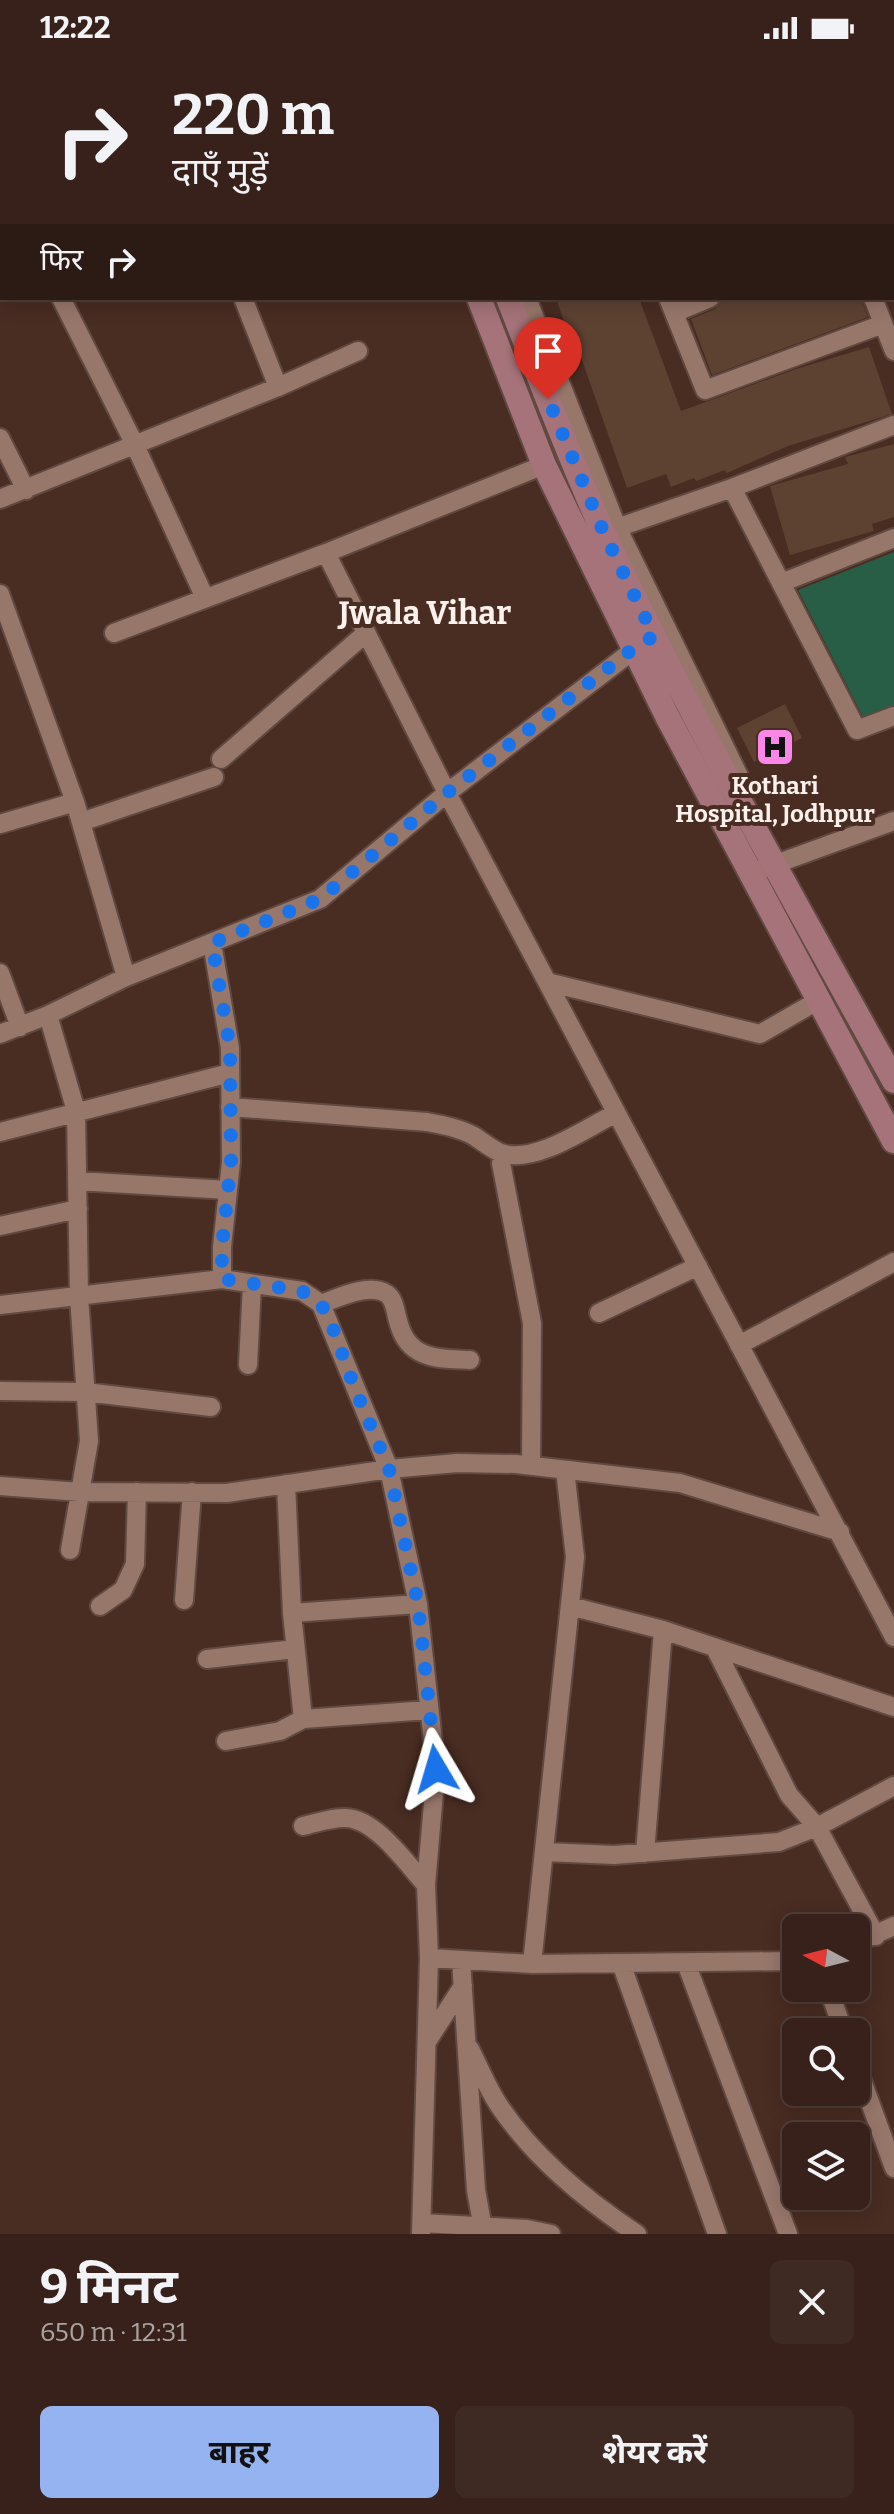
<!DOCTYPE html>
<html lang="hi">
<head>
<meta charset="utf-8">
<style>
	:root { --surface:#37211a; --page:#3e2923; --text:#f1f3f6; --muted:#aaa3a2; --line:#513e39; --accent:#95b2f1 }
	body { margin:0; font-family:Bitter,"Noto Sans Devanagari",serif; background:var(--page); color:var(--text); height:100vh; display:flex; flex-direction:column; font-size:30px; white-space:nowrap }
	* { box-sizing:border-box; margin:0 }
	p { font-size:26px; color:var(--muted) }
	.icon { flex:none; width:44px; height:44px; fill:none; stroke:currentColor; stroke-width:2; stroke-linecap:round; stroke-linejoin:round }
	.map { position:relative; height:2178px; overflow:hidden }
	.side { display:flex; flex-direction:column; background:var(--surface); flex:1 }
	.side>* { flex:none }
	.hud { position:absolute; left:0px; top:0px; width:894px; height:244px; box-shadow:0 4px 20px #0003,0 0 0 2px var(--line); background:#37211a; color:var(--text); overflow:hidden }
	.needle { width:52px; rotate:277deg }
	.tools { position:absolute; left:782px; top:1858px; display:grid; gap:16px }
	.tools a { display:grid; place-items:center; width:88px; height:88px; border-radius:12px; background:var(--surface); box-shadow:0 4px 20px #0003,0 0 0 2px var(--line); font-size:40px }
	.pin { position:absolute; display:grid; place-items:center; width:68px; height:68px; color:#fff; margin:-82px -34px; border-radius:50% 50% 50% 0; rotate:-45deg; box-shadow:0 0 8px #0007 }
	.pin .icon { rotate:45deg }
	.me { position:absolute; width:88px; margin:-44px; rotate:353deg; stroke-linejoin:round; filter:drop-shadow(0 0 6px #0008) }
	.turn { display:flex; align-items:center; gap:28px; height:168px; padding:0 40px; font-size:36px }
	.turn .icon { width:104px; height:104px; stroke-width:2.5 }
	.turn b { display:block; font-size:56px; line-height:68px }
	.then { display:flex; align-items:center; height:76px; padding:0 40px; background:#0003; gap:16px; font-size:30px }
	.round { display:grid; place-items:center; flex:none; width:84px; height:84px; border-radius:12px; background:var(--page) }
	.overview { display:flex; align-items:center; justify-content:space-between; height:136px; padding:0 40px }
	h1 { font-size:48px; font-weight:700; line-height:60px }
	.cta { display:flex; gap:16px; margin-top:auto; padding:16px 40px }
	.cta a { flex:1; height:92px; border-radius:12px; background:var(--accent); color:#111; font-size:32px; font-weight:700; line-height:92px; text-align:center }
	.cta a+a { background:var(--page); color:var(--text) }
	.status { display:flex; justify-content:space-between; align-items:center; height:56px; padding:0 40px; background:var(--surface); direction:ltr }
	.status svg { height:22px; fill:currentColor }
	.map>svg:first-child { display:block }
	.green { fill:#285e45 }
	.building { fill:#5d4232 }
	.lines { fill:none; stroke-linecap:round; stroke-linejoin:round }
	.minor-casing { stroke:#604941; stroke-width:22 }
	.secondary-casing { stroke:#604941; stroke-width:28 }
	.minor { stroke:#98776b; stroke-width:18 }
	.secondary { stroke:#a57379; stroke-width:24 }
	.route { stroke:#1a73e8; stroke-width:14; stroke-dasharray:0 25.2 }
	.labels { text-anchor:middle; stroke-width:8; stroke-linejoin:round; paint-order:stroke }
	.poi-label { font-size:24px; font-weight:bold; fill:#fdf1ed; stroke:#492c22 }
	.district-label { font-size:32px; font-weight:bold; fill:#fdf1ed; stroke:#492c22 }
</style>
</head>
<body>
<div class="status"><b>12:22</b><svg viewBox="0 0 49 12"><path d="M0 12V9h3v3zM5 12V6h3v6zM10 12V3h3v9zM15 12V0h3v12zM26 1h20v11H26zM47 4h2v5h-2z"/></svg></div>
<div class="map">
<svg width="894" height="2178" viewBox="0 0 894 2178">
	<rect width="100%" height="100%" fill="#492c22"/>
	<path class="green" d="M894,496V649L863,661L798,534Z"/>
	<path class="building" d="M556,242H639L681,355L796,313L869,291L892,358L788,390L727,417L725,414L696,425L694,422L671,431L666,418L627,432L570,270L566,271Z
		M732,242H861L868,261L712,319L691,263L715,253L721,245Z
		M894,388V461L872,468L874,475L790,499L770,430L848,408L845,401Z
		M785,648L802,682L754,706L737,672Z"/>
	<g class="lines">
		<defs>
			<path id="minor" d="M149,0L150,2
				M431,0L432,2
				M574,0L575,2
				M780,0V2
				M893,0L894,3
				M480,2L488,0
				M0,120L2,124
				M61,242L134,387L205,542
				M243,242L278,331
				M527,242L617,471L739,720
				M668,242L705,334L883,268
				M873,242L894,295
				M674,257L710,242
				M0,382L26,434
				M732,432L857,674L894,660
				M0,443L278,331L358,295
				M608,475L732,432L894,369
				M326,497L447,737L894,1581
				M781,527L894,482
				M0,538L75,746
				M114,577L326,497L544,409
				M221,703L366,577
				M81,766L214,721
				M0,768L75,746L126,921
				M751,817L894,765
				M0,917L20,971
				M547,926L760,978L819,944
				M48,959L76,1055L79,1240L89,1385L70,1494
				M0,978L48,959L126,921L320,843L447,737L644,586
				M230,1051L427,1066C443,1069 459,1072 474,1080C483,1086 491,1093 501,1097C534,1109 587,1072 616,1057
				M0,1076L230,1017
				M501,1107L532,1267L531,1410
				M77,1125L228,1134
				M0,1170L78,1153
				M222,1223L302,1235L321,1248L389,1413L418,1548L436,1713L426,1829L429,1902L532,1908L796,1905
				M321,1248C338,1242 370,1226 387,1238C394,1243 395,1253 397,1261C400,1273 404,1285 415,1293C429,1304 453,1303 470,1304
				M0,1249L222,1223V1191L231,1106L230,992L212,887
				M599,1257L698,1210
				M739,1289L894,1206
				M248,1309L252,1228
				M0,1335L85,1336L211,1351
				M286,1428L292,1557L303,1663L428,1654
				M0,1430L80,1436L227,1437L389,1413L457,1407L516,1408L680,1427L840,1476
				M184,1544L192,1436
				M100,1550L123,1534L135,1508L137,1436
				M570,1550L663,1574L894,1651
				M292,1557L418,1548
				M716,1594L789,1739L817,1771L876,1880
				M207,1603L295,1593
				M226,1685L280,1675L303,1663
				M303,1770C317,1767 332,1761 346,1762C376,1763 407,1808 426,1829
				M545,1796L614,1799L779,1786L817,1771L894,1730
				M645,1797L663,1574
				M856,1887L894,1870
				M461,1904L476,2134L484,2178
				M621,1907L717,2178
				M686,1907L788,2178
				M532,1908L575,1501L565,1414
				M828,1932L844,1976
				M428,1984L463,1930
				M470,1993C479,2011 487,2031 498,2048C533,2101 584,2143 637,2178
				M856,2008L894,2112
				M422,2167L527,2173L551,2178
				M421,2178L429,1902"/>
			<path id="secondary" d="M386,0L387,2
				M412,0L413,2
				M479,242L544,409L668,662L894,1085
				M508,242C539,321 569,401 604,478C692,665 794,845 894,1025"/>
		</defs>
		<use href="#minor" class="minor-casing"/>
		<use href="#secondary" class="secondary-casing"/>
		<use href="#minor" class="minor"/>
		<use href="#secondary" class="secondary"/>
	</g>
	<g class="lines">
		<path class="route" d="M436,1713L418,1548L389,1413L355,1333L331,1267L321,1248L302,1235L222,1223V1191L231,1106L230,992L212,887L320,843L447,737L634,592L654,580L604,477L548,343"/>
	</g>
	<defs>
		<symbol id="hospital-square" viewBox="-11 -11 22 22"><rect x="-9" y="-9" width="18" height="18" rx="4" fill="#fa87e7" stroke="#492c22"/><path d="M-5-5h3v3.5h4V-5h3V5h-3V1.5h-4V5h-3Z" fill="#111"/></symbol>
	</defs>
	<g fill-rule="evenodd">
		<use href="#hospital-square" x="753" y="669" width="44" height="44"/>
	</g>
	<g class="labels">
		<g class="poi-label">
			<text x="775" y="738">Kothari<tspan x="775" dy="28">Hospital, Jodhpur</tspan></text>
		</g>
		<g class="district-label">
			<text x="425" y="568">Jwala Vihar</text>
		</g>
	</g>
</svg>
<div class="tools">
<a><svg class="needle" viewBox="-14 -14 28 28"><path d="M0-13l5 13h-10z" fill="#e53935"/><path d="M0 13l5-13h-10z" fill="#aaa3a2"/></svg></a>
<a><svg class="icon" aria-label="search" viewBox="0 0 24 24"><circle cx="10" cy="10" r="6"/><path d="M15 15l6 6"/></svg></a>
<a><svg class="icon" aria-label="layers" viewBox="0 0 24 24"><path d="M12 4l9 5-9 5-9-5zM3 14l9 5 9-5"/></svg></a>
</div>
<div class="pin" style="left:548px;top:343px;background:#d93025"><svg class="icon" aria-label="arrive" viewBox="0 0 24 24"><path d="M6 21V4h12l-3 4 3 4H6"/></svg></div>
<svg class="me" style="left:436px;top:1713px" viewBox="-20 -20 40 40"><path d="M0-17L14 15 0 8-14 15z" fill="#1a73e8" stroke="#fff" stroke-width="4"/></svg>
<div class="hud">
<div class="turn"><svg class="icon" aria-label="right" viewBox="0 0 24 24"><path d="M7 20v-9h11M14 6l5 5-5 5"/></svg><div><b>220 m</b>दाएँ मुड़ें</div></div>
<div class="then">फिर<svg class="icon" aria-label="right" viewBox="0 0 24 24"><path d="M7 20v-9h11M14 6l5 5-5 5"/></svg></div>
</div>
</div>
<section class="side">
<div class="overview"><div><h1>9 मिनट</h1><p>650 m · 12:31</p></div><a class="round"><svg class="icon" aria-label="close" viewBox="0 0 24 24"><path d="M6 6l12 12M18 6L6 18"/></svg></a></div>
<div class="cta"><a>बाहर</a><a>शेयर करें</a></div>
</section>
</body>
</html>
